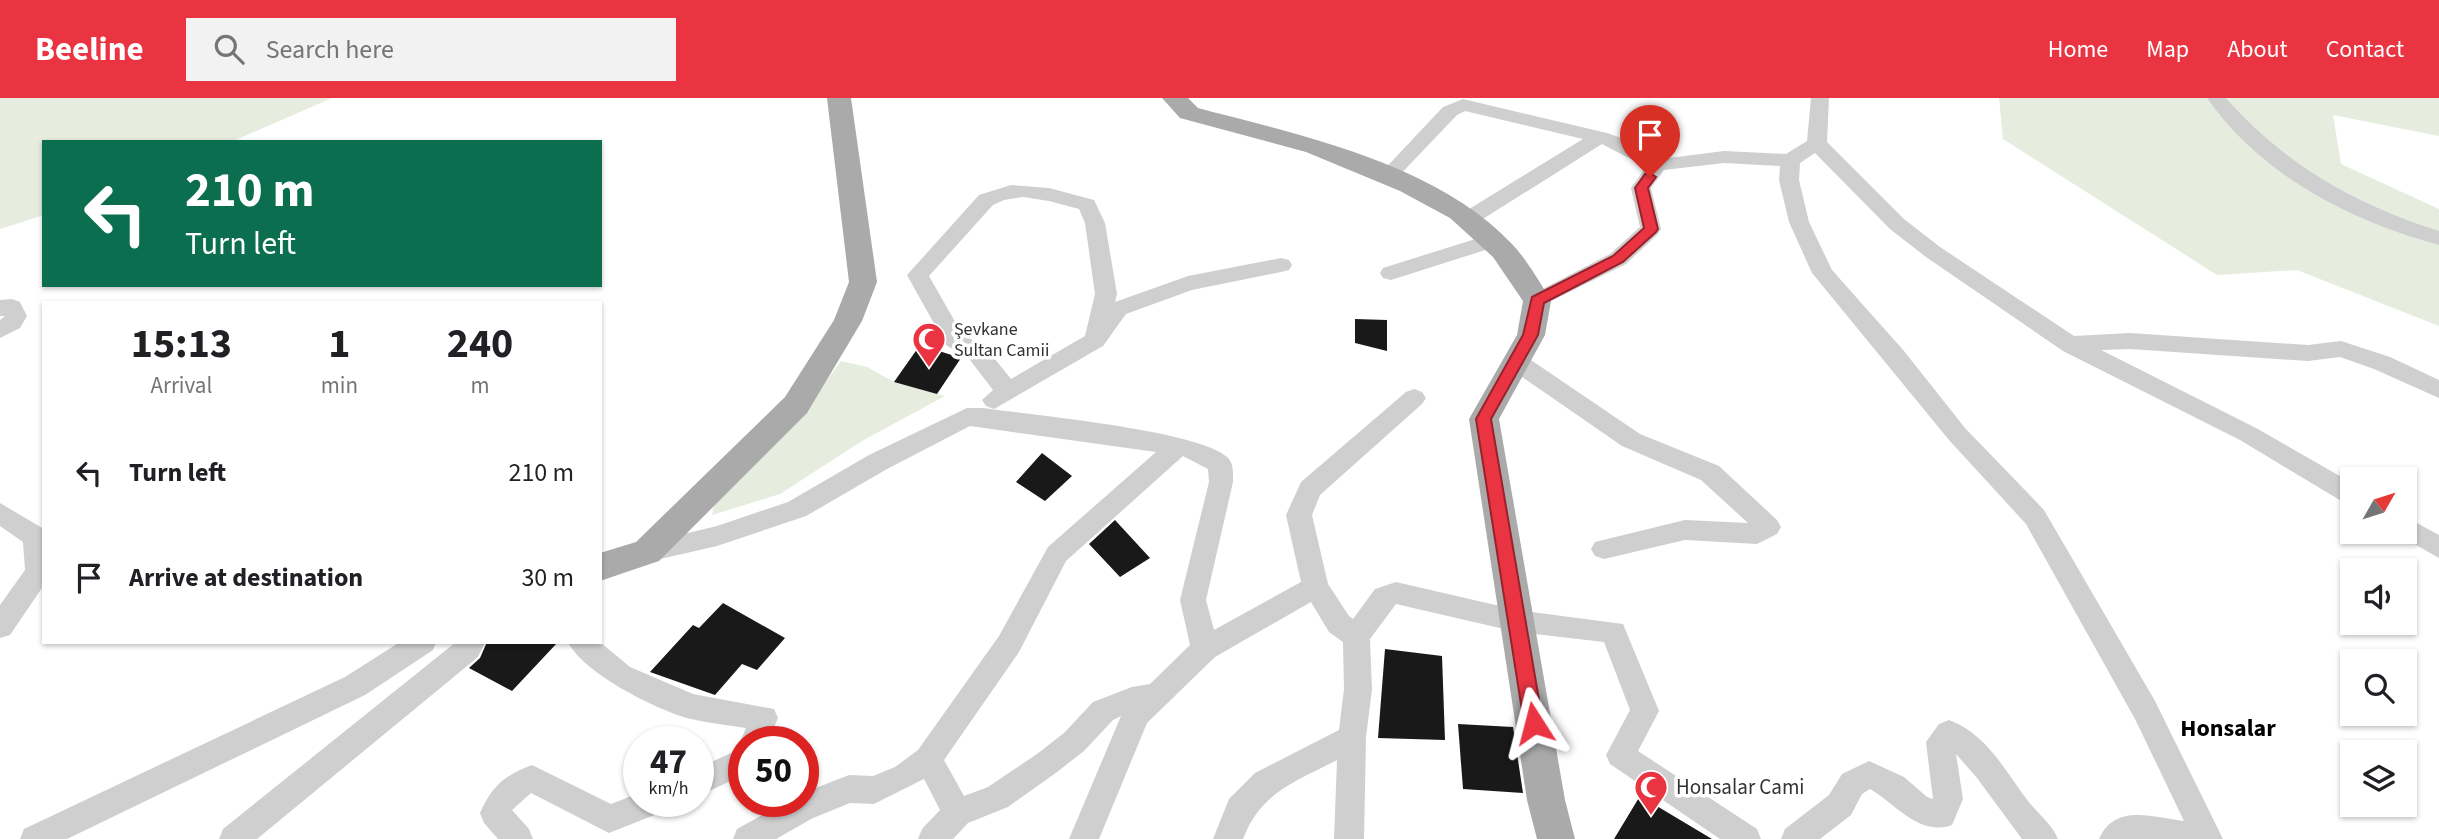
<!DOCTYPE html>
<html lang="en">
<head>
<meta charset="utf-8">
<style>
	:root { --surface:#fff; --page:#f2f2f2; --text:#202124; --muted:#757577; --accent:#ea3442 }
	body { margin:0; font-family:"Source Sans 3",sans-serif; background:var(--page); color:var(--text); height:100vh; display:flex; flex-direction:column; font-size:26px; white-space:nowrap }
	* { box-sizing:border-box; margin:0 }
	p { font-size:23px; color:var(--muted) }
	.icon { flex:none; width:38px; height:38px; fill:none; stroke:currentColor; stroke-width:2; stroke-linecap:round; stroke-linejoin:round }
	.map { position:relative; flex:1; overflow:hidden }
	.details { position:absolute; left:42px; top:203px; width:560px; height:343px; display:flex; flex-direction:column; background:var(--surface); border-radius:0px; box-shadow:0 2px 5px #0004 }
	.details>* { flex:none }
	.banner { position:absolute; left:42px; top:42px; width:560px; height:147px; border-radius:0px; box-shadow:0 2px 5px #0004; background:#0b6e4f; color:#fff; overflow:hidden }
	.needle { width:46px; rotate:51deg }
	.fabs { position:absolute; left:2340px; top:369px; display:grid; gap:14px }
	.fabs a { display:grid; place-items:center; width:77px; height:77px; border-radius:0px; background:var(--surface); box-shadow:0 2px 5px #0004; font-size:35px }
	.speed { position:absolute; left:623px; top:628px; display:flex; gap:14px; font-size:35px; font-weight:700; text-align:center }
	.speed>* { display:grid; place-content:center; width:91px; height:91px; border-radius:50%; background:var(--surface); box-shadow:0 2px 5px #0004; line-height:1 }
	.speed small { font-size:18px; font-weight:400 }
	.speed .limit { border:10px solid #d22; background:#fff; color:#111 }
	.pin { position:absolute; display:grid; place-items:center; width:60px; height:60px; color:#fff; margin:-72px -30px; border-radius:50% 50% 50% 0; rotate:-45deg; box-shadow:0 0 7px #0007 }
	.pin .icon { rotate:45deg }
	.me { position:absolute; width:77px; margin:-38px; rotate:351deg; stroke-linejoin:round; filter:drop-shadow(0 0 5px #0008) }
	.turn { display:flex; align-items:center; gap:24px; height:147px; padding:0 28px; font-size:32px }
	.turn .icon { width:91px; height:91px; stroke-width:2.5 }
	.turn b { display:block; font-size:49px; line-height:60px }
	.eta { display:flex; justify-content:space-evenly; align-items:center; height:119px; text-align:center }
	.eta b { font-size:42px; font-weight:700; line-height:49px }
	ul { padding:0; list-style:none }
	li { display:flex; align-items:center; gap:21px; height:105px; padding:0 28px }
	li div { flex:1 }
	li b { display:block; font-size:26px }
	li em { font-style:normal }
	header { display:flex; align-items:center; gap:42px; box-sizing:border-box; height:98px; padding:0 35px; background:var(--accent); color:#fff }
	header strong { font-size:33px }
	nav { display:flex; gap:38px; margin-inline-start:auto; font-size:24px }
	.search { width:490px; height:63px; background:var(--page); display:flex; align-items:center; gap:18px; box-sizing:border-box; padding:0 24px; border-radius:0px; color:var(--muted); font-size:26px }
	.map>svg:first-child { display:block }
	.green { fill:#e6ecde }
	.building { fill:#191919 }
	.lines { fill:none; stroke-linecap:round; stroke-linejoin:round }
	.minor { fill:#cfcfcf; fill-rule:evenodd }
	.major { fill:#aaa; fill-rule:evenodd }
	.route { fill:#ea3442; stroke:#98222b; stroke-width:2 }
	.labels { text-anchor:middle; stroke-width:7; stroke-linejoin:round; paint-order:stroke }
	.poi-label { font-size:18px; fill:#323232; stroke:#fff; text-anchor:start }
	.near-poi-label { font-size:21px; fill:#323232; stroke:#fff; text-anchor:start }
	.district-label { font-size:24px; font-weight:bold; fill:#000; stroke:#fff }
</style>
</head>
<body>
<header>
<strong>Beeline</strong>
<div class="search"><svg class="icon" aria-label="search" viewBox="0 0 24 24"><circle cx="10" cy="10" r="6"/><path d="M15 15l6 6"/></svg>Search here</div>
<nav><a>Home</a><a>Map</a><a>About</a><a>Contact</a></nav>
</header>
<div class="map">
<svg width="2439" height="741" viewBox="0 0 2439 741">
	<rect width="100%" height="100%" fill="#fff"/>
	<path class="green" d="M0,0H332L231,44H44V117L0,131Z
		M1999,0H2439V38L2333,17L2341,66L2439,111V228L2297,172L2217,177L2003,41Z
		M841,263L867,269L894,284L945,298L862,343L780,396L712,417L714,407C762,363 803,316 841,263Z"/>
	<path class="building" d="M1355,221L1387,222V253L1355,245Z
		M920,247L961,260L937,296L894,284Z
		M1042,355L1072,378L1045,403L1016,384Z
		M1115,422L1150,460L1120,479L1089,446Z
		M723,505L785,540L757,572L742,566L715,597L650,574L693,527L699,530Z
		M487,544H558L512,593L469,570L480,560Z
		M1385,551L1442,558L1445,642L1378,640Z
		M1458,626L1513,629L1523,695L1463,691Z
		M1640,698L1712,741H1614Z"/>
	<g class="lines">
		<path class="minor" d="M1811,0H1829L1827,44L1904,121L1940,149L2074,238L2130,235L2308,247L2341,243L2390,259L2439,282V300L2374,271L2340,259L2308,263L2130,251L2101,252L2256,330L2352,385V407L2343,404L2240,342L2063,253L1926,159L1890,131L1815,55L1800,65L1799,82L1809,124L1832,172L1904,253L1965,330L2044,412L2155,603L2223,741H2099C2115,705 2152,719 2184,723L2135,621L2026,426L1949,342L1812,175L1789,124L1779,82L1780,68L1724,65L1664,72L1651,90L1661,131L1658,136L1626,166L1537,210L1529,208L1526,203L1529,198L1610,156L1640,129L1631,90L1646,69L1602,46L1475,126H1461L1458,121L1461,116L1583,41L1465,13L1457,17L1395,82H1381L1378,78L1443,9L1463,1L1607,35L1627,42L1661,61L1724,53L1786,56L1807,43Z
			M2207,0H2226C2285,67 2355,106 2439,133V147C2350,123 2261,77 2207,0Z
			M1011,87L1049,90L1094,102L1105,125L1117,196L1115,204L1188,178L1281,160L1289,162L1292,167L1289,172L1281,174L1192,192L1126,216L1103,248L994,311L986,308L982,302L993,292L970,262L946,247L907,177L979,97ZM1023,99L1049,103L1079,111L1085,125L1095,196L1085,238L1011,281L986,250L962,236L929,178L993,107L1004,102Z
			M1491,136L1498,138L1501,143L1498,148L1391,182L1383,180L1380,175L1383,170Z
			M12,201L20,204L27,218L20,230L0,240V222L5,218H0V202Z
			M1517,256L1525,258L1640,336L1719,368L1777,422L1781,429L1777,436L1757,446L1685,442L1604,461L1595,458L1591,451L1595,444L1685,422L1748,425L1701,382L1622,348L1509,270L1506,264L1509,258Z
			M1414,291L1422,294L1426,300L1422,306L1320,397L1312,417L1328,486L1349,518L1353,521L1375,491L1396,484L1517,512L1623,526L1659,613L1638,653L1757,731L1761,741H1720L1610,666L1606,657L1630,612L1604,544L1517,534L1396,506L1370,541L1372,591L1366,639L1364,741H1334L1337,662C1295,684 1261,694 1243,741H1213L1229,701L1255,675L1339,632L1344,591L1343,544L1329,534L1311,504L1215,559L1147,625L1099,741H1069L1121,618L1113,622L1084,653L1057,674L1008,709L968,725L953,741H918L922,731L940,712L924,681L874,706L850,705L813,720L776,741H733L737,731L786,704H803V695L849,677L873,678L895,669L918,652L999,538L1048,449L1156,354L970,328L887,371L806,418L717,448L647,464L638,461L634,454L638,447L717,428L788,404L869,357L967,310H983C1030,317 1197,332 1227,359C1234,365 1233,375 1233,384L1206,502L1214,532L1301,484L1286,417L1301,384L1406,294ZM1183,358L1208,371L1209,384L1180,502L1190,547L1150,586L1132,589L1093,604L1064,635L1037,656L988,689L964,698L944,662L1019,554L1066,463Z
			M0,405L44,431V487L10,537L0,540V507L25,472L23,444L0,428Z
			M2404,418L2439,437V460L2395,435L2404,434Z
			M400,544H436L433,552L365,597L67,741H20L24,731L345,579Z
			M456,544H485L478,559L257,741H219L223,731Z
			M568,544H600L630,569L693,596L774,611L778,620L768,644H744V677L698,698V670L742,650L740,644L746,630C728,627 709,625 691,621C658,613 583,575 568,544Z
			M1949,622C1987,636 2005,673 2028,703C2038,716 2052,726 2058,741H2022L1977,680L1956,656L1963,701L1952,727C1919,739 1895,705 1870,691L1862,696L1851,717L1820,741H1781L1785,731L1829,697L1842,676L1869,663L1904,679L1927,699L1933,701L1926,644L1939,626Z
			M532,667L611,706L639,695V704H667L662,714L609,735L531,695L512,712L529,731L533,741H498L484,725L480,715C492,688 505,677 532,667Z"/>
		<path class="major" d="M827,0H851L877,184L862,223L807,315L659,463L600,483V455L636,444L785,299L834,222L849,184Z
			M1162,0H1188L1198,10C1300,37 1437,66 1512,146C1527,162 1540,184 1551,203L1545,237L1499,321L1565,702L1575,741H1537L1527,702L1469,321L1517,237L1523,203L1493,159L1450,120L1400,93L1306,54L1180,20Z"/>
	</g>
	<path class="route" d="M1650,75L1656,79L1648,90L1658,131L1656,134L1623,164L1544,205L1538,237L1491,321L1543,625L1540,631L1534,634L1527,631L1524,625L1476,321L1523,237L1532,199L1613,158L1644,130L1635,90L1645,76Z"/>
	<defs>
		<symbol id="mosque-pin" viewBox="-11 -11 22 30"><path d="M0 17L-7.5 6A9.5 9.5 0 1 1 7.5 6Z" fill="#ea3442" stroke="#fff"/><path d="M3.5-4.9A6 6 0 1 0 3.5 4.9A5 5 0 1 1 3.5-4.9Z" fill="#fff"/></symbol>
	</defs>
	<g fill-rule="evenodd">
		<use href="#mosque-pin" x="910" y="222" width="38" height="52"/>
		<use href="#mosque-pin" x="1632" y="670" width="38" height="52"/>
	</g>
	<g class="labels">
		<g class="poi-label">
			<text x="954" y="237">Şevkane<tspan x="954" dy="21">Sultan Camii</tspan></text>
		</g>
		<g class="near-poi-label">
			<text x="1676" y="696">Honsalar Cami</text>
		</g>
		<g class="district-label">
			<text x="2228" y="638">Honsalar</text>
		</g>
	</g>
</svg>
<div class="fabs">
<a><svg class="needle" viewBox="-14 -14 28 28"><path d="M0-13l5 13h-10z" fill="#e53935"/><path d="M0 13l5-13h-10z" fill="#757577"/></svg></a>
<a><svg class="icon" aria-label="sound" viewBox="0 0 24 24"><path d="M4 9h4l5-4v14l-5-4H4zM17 9q2 3 0 6"/></svg></a>
<a><svg class="icon" aria-label="search" viewBox="0 0 24 24"><circle cx="10" cy="10" r="6"/><path d="M15 15l6 6"/></svg></a>
<a><svg class="icon" aria-label="layers" viewBox="0 0 24 24"><path d="M12 4l9 5-9 5-9-5zM3 14l9 5 9-5"/></svg></a>
</div>
<div class="speed"><div>47<small>km/h</small></div><div class="limit">50</div></div>
<div class="pin" style="left:1650px;top:79px;background:#d93025"><svg class="icon" aria-label="arrive" viewBox="0 0 24 24"><path d="M6 21V4h12l-3 4 3 4H6"/></svg></div>
<svg class="me" style="left:1534px;top:625px" viewBox="-20 -20 40 40"><path d="M0-17L14 15 0 8-14 15z" fill="#ea3442" stroke="#fff" stroke-width="4"/></svg>
<div class="banner">
<div class="turn"><svg class="icon" aria-label="left" viewBox="0 0 24 24"><path d="M17 20v-9H6M10 6l-5 5 5 5"/></svg><div><b>210 m</b>Turn left</div></div>
</div>
<section class="details">
<div class="eta">
<div><b>15:13</b><p>Arrival</p></div>
<div><b>1</b><p>min</p></div>
<div><b>240</b><p>m</p></div>
</div>
<ul>
<li><svg class="icon" aria-label="left" viewBox="0 0 24 24"><path d="M17 20v-9H6M10 6l-5 5 5 5"/></svg><div><b>Turn left</b></div><em>210 m</em></li>
<li><svg class="icon" aria-label="arrive" viewBox="0 0 24 24"><path d="M6 21V4h12l-3 4 3 4H6"/></svg><div><b>Arrive at destination</b></div><em>30 m</em></li>
</ul>
</section>
</div>
</body>
</html>
